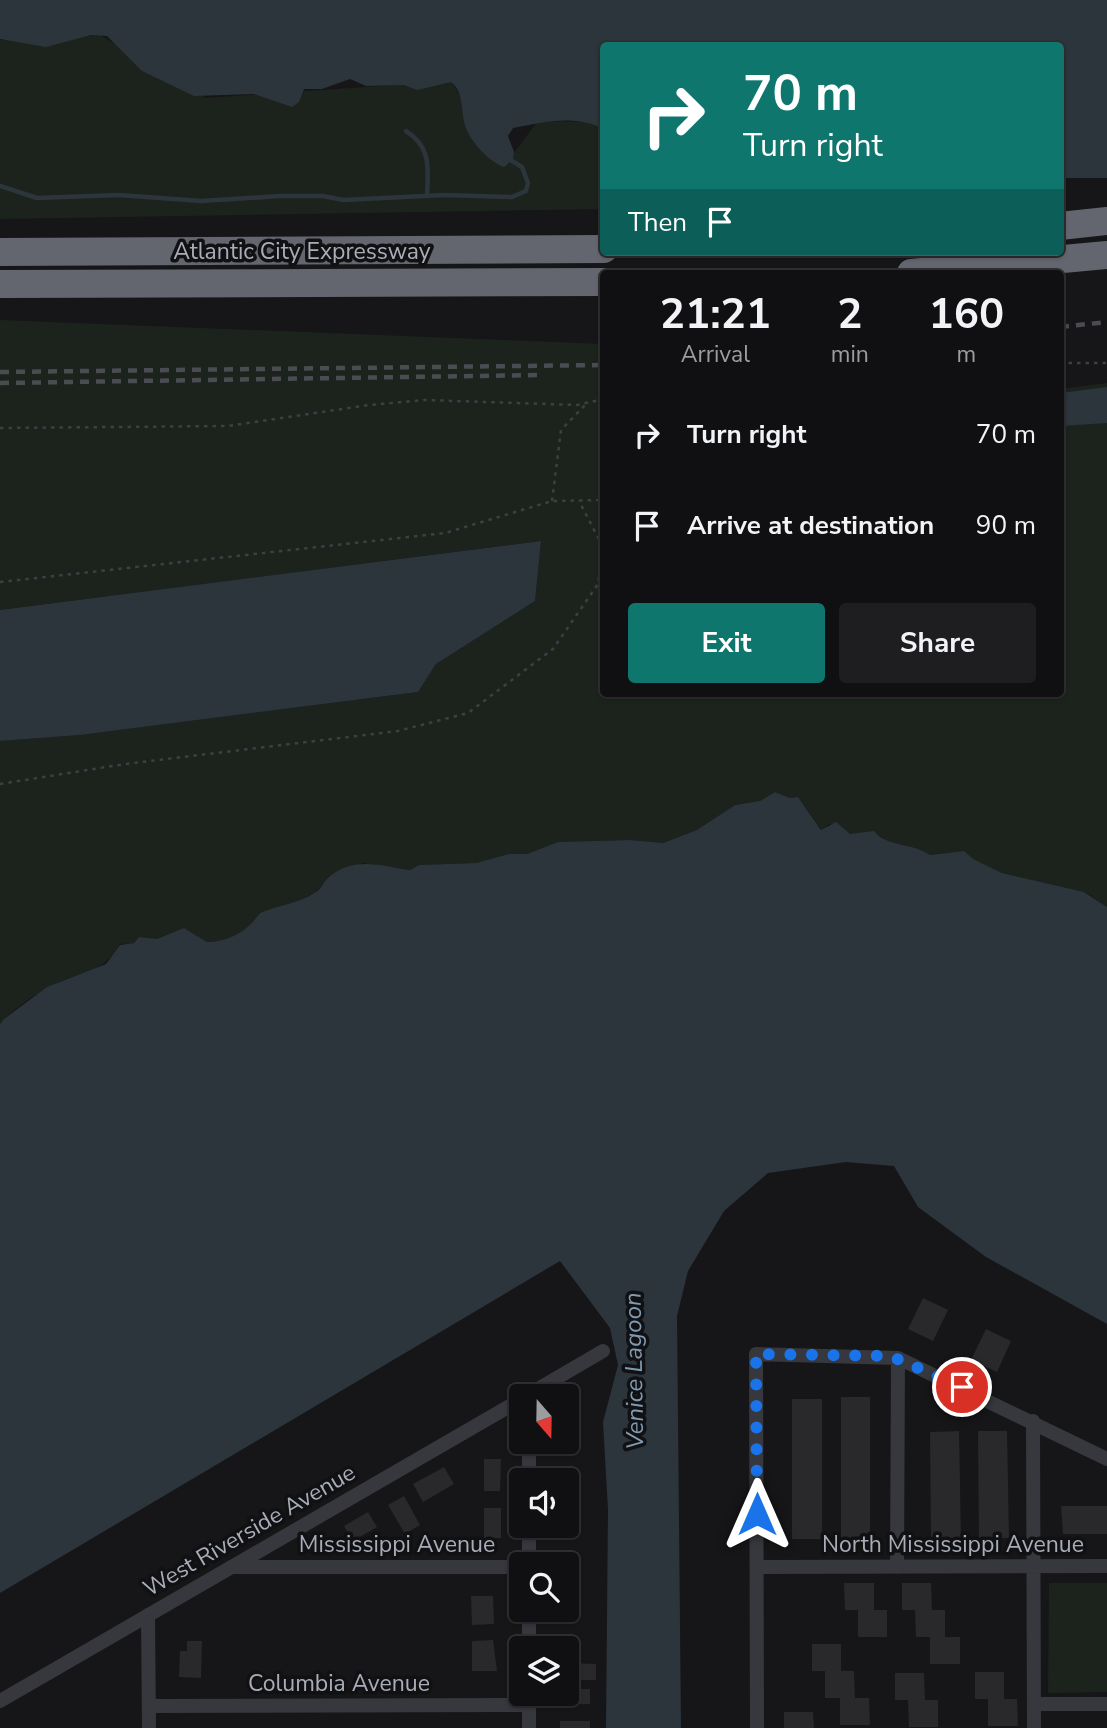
<!DOCTYPE html>
<html lang="en">
<head>
<meta charset="utf-8">
<style>
	:root { --surface:#101012; --page:#1e1e20; --text:#f1f3f6; --muted:#9c9d9f; --line:#303032; --accent:#0f766e }
	body { margin:0; font-family:"Nunito Sans",sans-serif; background:var(--page); color:var(--text); height:100vh; display:flex; flex-direction:column; font-size:26px; white-space:nowrap }
	* { box-sizing:border-box; margin:0 }
	p { font-size:23px; color:var(--muted) }
	.icon { flex:none; width:38px; height:38px; fill:none; stroke:currentColor; stroke-width:2; stroke-linecap:round; stroke-linejoin:round }
	.map { position:relative; flex:1; overflow:hidden }
	.drawer { position:absolute; left:600px; top:270px; width:464px; height:427px; display:flex; flex-direction:column; background:var(--surface); border-radius:7px; box-shadow:0 2px 5px #0004,0 0 0 2px var(--line) }
	.drawer>* { flex:none }
	.top-card { position:absolute; left:600px; top:42px; width:464px; height:214px; border-radius:7px; box-shadow:0 2px 5px #0004,0 0 0 2px var(--line); background:#0f766e; color:#fff; overflow:hidden }
	.needle { width:46px; rotate:160deg }
	.buttons { position:absolute; left:509px; top:1384px; display:grid; gap:14px }
	.buttons a { display:grid; place-items:center; width:70px; height:70px; border-radius:7px; background:var(--surface); box-shadow:0 2px 5px #0004,0 0 0 2px var(--line); font-size:35px }
	.pin { position:absolute; display:grid; place-items:center; width:60px; height:60px; color:#fff; margin:-30px; border:4px solid #fff; border-radius:50%; box-shadow:0 2px 7px #0007 }
	.me { position:absolute; width:77px; margin:-38px; rotate:0deg; stroke-linejoin:round; filter:drop-shadow(0 0 5px #0008) }
	.turn { display:flex; align-items:center; gap:24px; height:147px; padding:0 28px; font-size:32px }
	.turn .icon { width:91px; height:91px; stroke-width:2.5 }
	.turn b { display:block; font-size:49px; line-height:60px }
	.then { display:flex; align-items:center; height:66px; padding:0 28px; background:#0003; gap:14px; font-size:26px }
	.eta { display:flex; justify-content:space-evenly; align-items:center; height:119px; text-align:center }
	.eta b { font-size:42px; font-weight:700; line-height:49px }
	.cta { display:flex; gap:14px; margin-top:auto; padding:14px 28px }
	.cta a { flex:1; height:80px; border-radius:7px; background:var(--accent); color:#fff; font-size:28px; font-weight:700; line-height:80px; text-align:center }
	.cta a+a { background:var(--page); color:var(--text) }
	ul { padding:0; list-style:none }
	li { display:flex; align-items:center; gap:21px; height:91px; padding:0 28px }
	li div { flex:1 }
	li b { display:block; font-size:26px }
	li em { font-style:normal }
	.map>svg:first-child { display:block }
	.green { fill:#1c231d }
	.water { fill:#2c353c }
	.lines { fill:none; stroke-linecap:round; stroke-linejoin:round }
	.stream { stroke:#2c353c; stroke-width:4.5 }
	.building { fill:#29292c }
	.path { stroke:#3d3f44; stroke-width:2.5; stroke-dasharray:3.5 5; stroke-linecap:butt }
	.minor { stroke:#37383d; stroke-width:14 }
	.motorway { stroke:#63666e; stroke-width:28 }
	.rail { stroke:#4a4c52; stroke-width:4.5; stroke-dasharray:9 7; stroke-linecap:butt }
	.route { stroke:#1a73e8; stroke-width:12; stroke-dasharray:0 21.6 }
	.labels { text-anchor:middle; stroke-width:7; stroke-linejoin:round; paint-order:stroke }
	.street-label { font-size:23px; fill:#a8adb8; stroke:#111113 }
	.water-label { font-size:24px; font-style:italic; fill:#7f9bb3; stroke:#111113 }
</style>
</head>
<body>
<div class="map">
<svg width="1107" height="1728" viewBox="0 0 1107 1728">
	<rect width="100%" height="100%" fill="#161618"/>
	<path class="green" d="M100,35L206,98L451,81L504,166L538,121L604,122V209L0,219V40Z
		M0,320L604,344V693H1060L1061,389L1107,383V907L1087,893L1002,873L972,859L964,851L930,855C915,844 888,847 876,833L850,834L829,824L822,830L798,797L790,798L775,792L760,801L735,805L697,830L663,843L630,840L558,842L527,854H509L476,863L419,865L410,870L363,863L329,876L315,893L288,906L260,913C247,931 231,941 207,942L184,928L157,939L139,937L134,943L120,944C103,974 80,971 53,985C37,993 11,1010 0,1024V741L80,735L418,692L436,664L535,601L541,541L0,610Z
		M1049,1583H1107V1692L1048,1693Z"/>
	<path class="water" d="M0,0H1107V178H1061L1060,46H604V129C575,114 543,122 513,128L508,136L514,152L513,159L504,167C489,162 471,142 466,128C460,112 465,93 451,82L417,90L404,85L366,86L350,79L322,89H304L299,102L292,107L254,94L194,96L142,71L107,36L91,35L46,47L0,39Z
		M1107,387V423L1061,426V393Z
		M541,541L535,601L436,664L418,692L80,735L0,741V610Z
		M775,792L790,798L798,797L821,830L836,822L850,834L874,831C886,847 914,843 930,855L964,851L973,859L1002,873L1084,892L1107,907V1324L986,1257L918,1207L894,1166L846,1162L768,1173L724,1211L688,1271L677,1316L681,1728H606L608,1509L603,1422L618,1365L610,1328L560,1261L0,1593V1024L4,1019L47,987L106,964L120,945L134,943L139,937L157,939L184,928L207,942C231,941 247,931 260,913C279,905 298,904 316,892C322,888 324,880 330,876C355,856 382,866 410,870L419,865L476,863L509,854H527L558,842L630,840L663,843L697,830L735,805L760,801Z"/>
	<g class="lines">
		<path class="stream" d="M406,131C432,147 428,170 427,196
			M0,186L37,198L119,195L201,201L280,196H323L343,200L445,195L512,197L526,191L528,183L522,167L512,161"/>
	</g>
	<path class="building" d="M923,1298L948,1310L933,1341L908,1329Z
		M986,1329L1011,1341L997,1372L971,1360Z
		M841,1397H870V1538H841Z
		M792,1399H822V1539H792Z
		M959,1431L961,1539H931L930,1432Z
		M978,1431H1007L1009,1538H979Z
		M484,1459H501L500,1491H484Z
		M444,1467L454,1484L423,1502L413,1484Z
		M404,1496L420,1525L405,1534L388,1505Z
		M1061,1506H1107V1534H1063Z
		M484,1508H501V1538H484Z
		M368,1512L377,1527L353,1541L344,1526Z
		M844,1583H874V1610H887V1637H858V1610H845Z
		M902,1583H931L932,1610H945V1637H960V1664H930V1637H916L915,1610H902Z
		M471,1596H493L494,1624L472,1625Z
		M493,1640L497,1671H472V1641Z
		M187,1641H202L201,1678L179,1677L180,1651H187Z
		M812,1644H841V1671H854L855,1698H869L870,1725H840V1698H825V1671H812Z
		M567,1663L596,1664V1680H567Z
		M975,1672H1004V1699H1017L1018,1726H988V1699H975Z
		M895,1673H924L925,1700H938V1727H909L908,1700H895Z
		M567,1689H590V1704L562,1705V1694H567Z
		M784,1712H813L814,1728H784Z
		M560,1721H590V1728H560Z"/>
	<g class="lines">
		<path class="path" d="M1060,363H1107
			M0,428L228,426L369,405L425,400L577,405L604,399
			M552,501L561,430L588,402
			M0,582L445,533L552,501L604,500
			M0,784L125,764L398,731L468,713L553,649L598,584L603,547L579,501"/>
		<path class="minor" d="M526,1396L603,1351
			M1033,1421L1034,1728
			M529,1442V1480
			M529,1526V1564
			M231,1567H522
			M757,1567L1107,1566
			M897,1567L898,1358
			M529,1610V1648
			M148,1615L149,1728
			M0,1701L522,1399
			M1034,1704H1107
			M149,1706L529,1705
			M529,1728V1694
			M757,1728L756,1354L898,1358L1107,1459"/>
		<path class="motorway" d="M1060,226L1107,221
			M0,252L604,249
			M911,273L1107,255
			M0,284L604,282"/>
		<path class="rail" d="M1060,327L1107,322
			M0,372L604,365
			M0,383L541,375"/>
	</g>
	<g class="lines">
		<path class="route" d="M757,1514L756,1354L890,1356L962,1387"/>
	</g>
	<g class="labels">
		<g class="street-label">
			<text x="302" y="259">Atlantic City Expressway</text>
			<text transform="translate(249 1530) rotate(-30)" y="8">West Riverside Avenue</text>
			<text x="397" y="1552">Mississippi Avenue</text>
			<text x="953" y="1552">North Mississippi Avenue</text>
			<text x="339" y="1691">Columbia Avenue</text>
		</g>
		<g class="water-label">
			<text transform="translate(634 1371) rotate(-91)" y="8">Venice Lagoon</text>
		</g>
	</g>
</svg>
<div class="buttons">
<a><svg class="needle" viewBox="-14 -14 28 28"><path d="M0-13l5 13h-10z" fill="#e53935"/><path d="M0 13l5-13h-10z" fill="#9c9d9f"/></svg></a>
<a><svg class="icon" aria-label="sound" viewBox="0 0 24 24"><path d="M4 9h4l5-4v14l-5-4H4zM17 9q2 3 0 6"/></svg></a>
<a><svg class="icon" aria-label="search" viewBox="0 0 24 24"><circle cx="10" cy="10" r="6"/><path d="M15 15l6 6"/></svg></a>
<a><svg class="icon" aria-label="layers" viewBox="0 0 24 24"><path d="M12 4l9 5-9 5-9-5zM3 14l9 5 9-5"/></svg></a>
</div>
<div class="pin" style="left:962px;top:1387px;background:#d93025"><svg class="icon" aria-label="arrive" viewBox="0 0 24 24"><path d="M6 21V4h12l-3 4 3 4H6"/></svg></div>
<svg class="me" style="left:757px;top:1514px" viewBox="-20 -20 40 40"><path d="M0-17L14 15 0 8-14 15z" fill="#1a73e8" stroke="#fff" stroke-width="4"/></svg>
<div class="top-card">
<div class="turn"><svg class="icon" aria-label="right" viewBox="0 0 24 24"><path d="M7 20v-9h11M14 6l5 5-5 5"/></svg><div><b>70 m</b>Turn right</div></div>
<div class="then">Then<svg class="icon" aria-label="arrive" viewBox="0 0 24 24"><path d="M6 21V4h12l-3 4 3 4H6"/></svg></div>
</div>
<section class="drawer">
<div class="eta">
<div><b>21:21</b><p>Arrival</p></div>
<div><b>2</b><p>min</p></div>
<div><b>160</b><p>m</p></div>
</div>
<ul>
<li><svg class="icon" aria-label="right" viewBox="0 0 24 24"><path d="M7 20v-9h11M14 6l5 5-5 5"/></svg><div><b>Turn right</b></div><em>70 m</em></li>
<li><svg class="icon" aria-label="arrive" viewBox="0 0 24 24"><path d="M6 21V4h12l-3 4 3 4H6"/></svg><div><b>Arrive at destination</b></div><em>90 m</em></li>
</ul>
<div class="cta"><a>Exit</a><a>Share</a></div>
</section>
</div>
</body>
</html>
